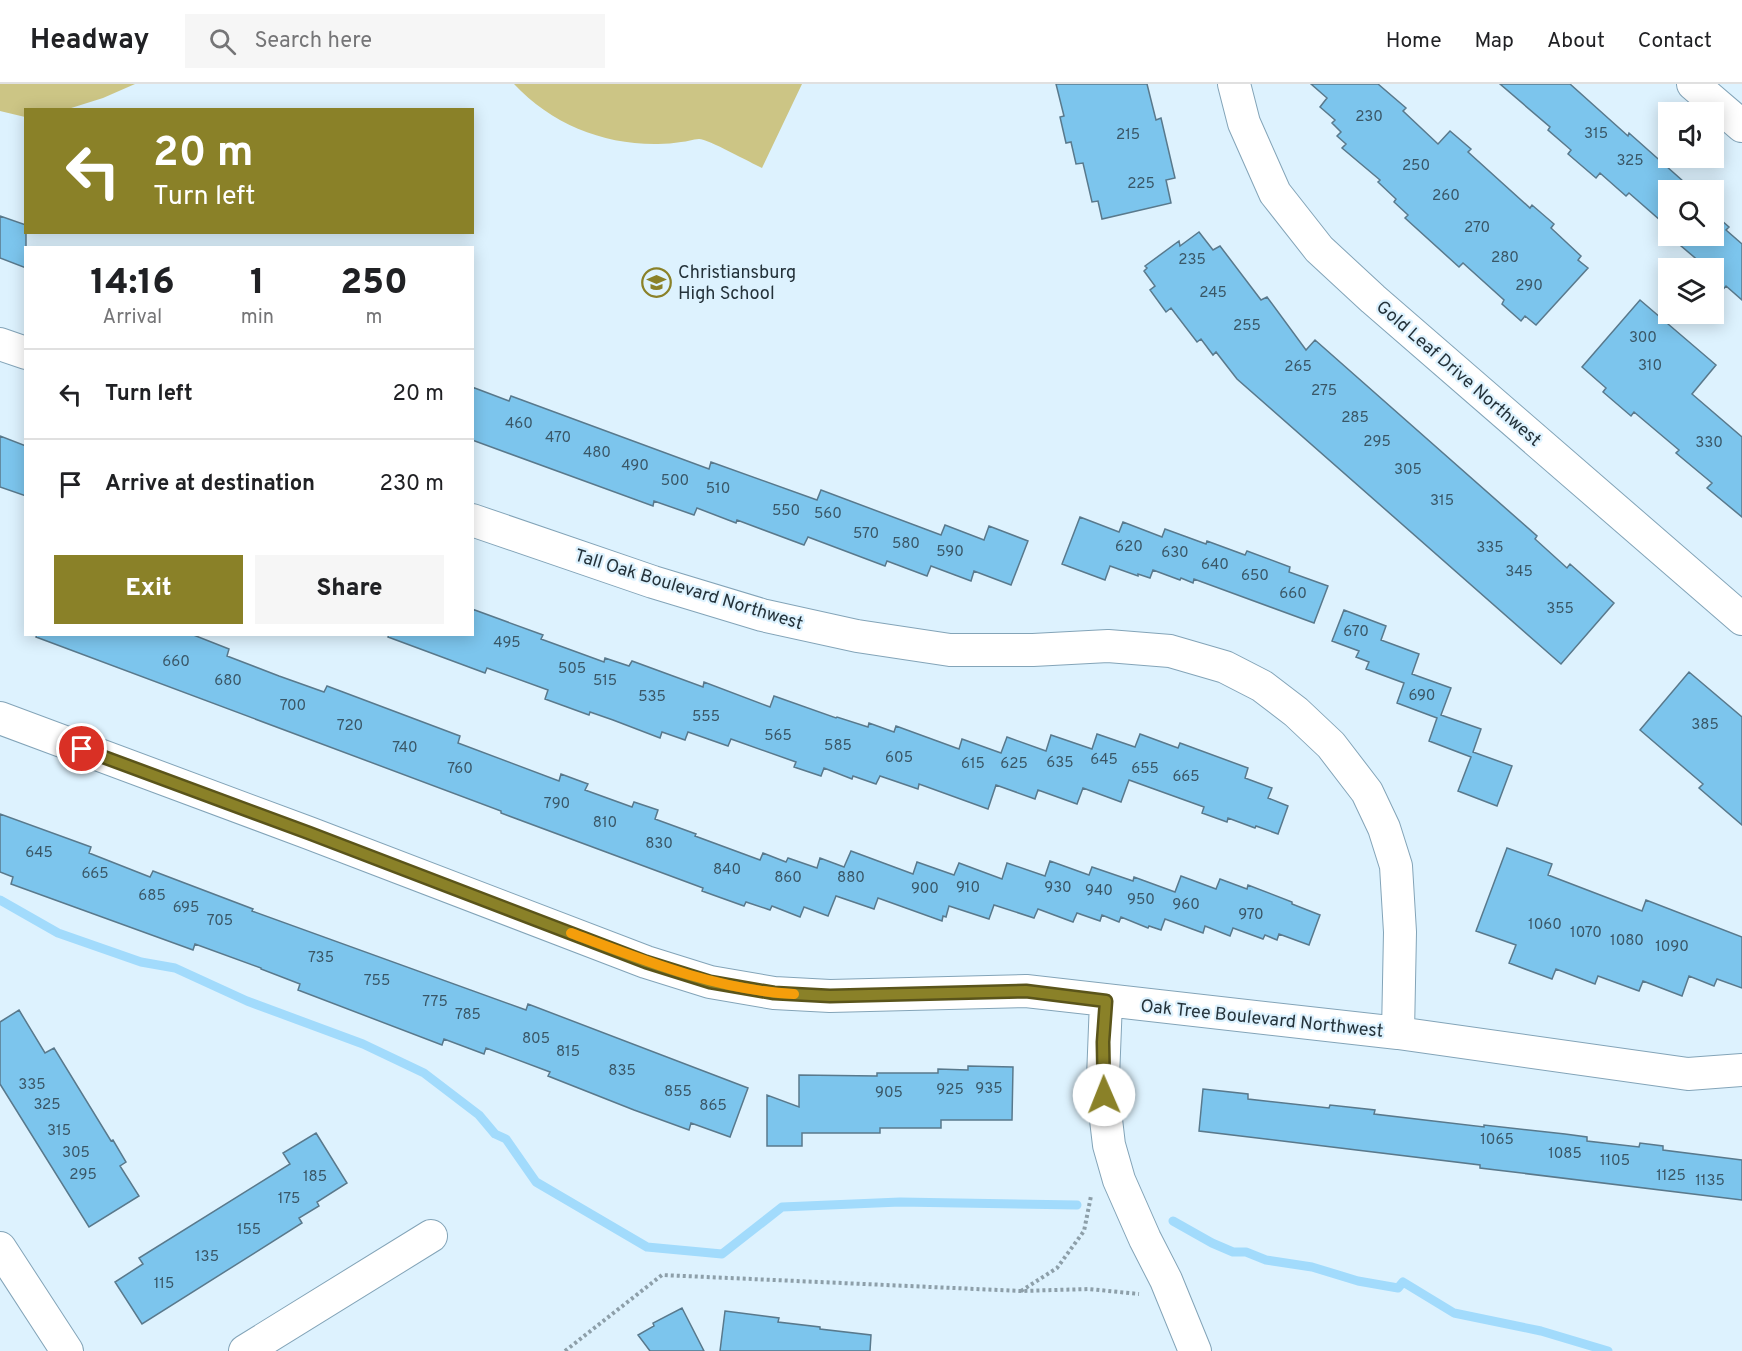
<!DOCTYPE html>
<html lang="en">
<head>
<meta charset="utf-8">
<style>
	:root { --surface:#fff; --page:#f6f6f6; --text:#202124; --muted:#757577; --line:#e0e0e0; --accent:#8a8128 }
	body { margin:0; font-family:Overpass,sans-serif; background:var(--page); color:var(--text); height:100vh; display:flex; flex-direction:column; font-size:22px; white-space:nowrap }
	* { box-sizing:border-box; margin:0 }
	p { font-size:20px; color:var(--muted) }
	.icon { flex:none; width:33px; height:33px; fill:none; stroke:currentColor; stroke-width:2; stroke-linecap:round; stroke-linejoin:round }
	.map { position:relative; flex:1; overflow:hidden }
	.side { position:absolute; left:24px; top:162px; width:450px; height:390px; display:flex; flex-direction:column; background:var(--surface); border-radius:0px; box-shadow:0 3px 15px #0003 }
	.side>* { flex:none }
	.hud { position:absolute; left:24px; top:24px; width:450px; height:126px; border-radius:0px; box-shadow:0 3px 15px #0003; background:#8a8128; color:#fff; overflow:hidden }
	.fabs { position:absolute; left:1658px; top:18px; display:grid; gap:12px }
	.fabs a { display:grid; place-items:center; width:66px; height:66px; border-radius:0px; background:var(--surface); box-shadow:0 3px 15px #0003; font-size:30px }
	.pin { position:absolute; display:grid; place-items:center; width:51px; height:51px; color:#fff; margin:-26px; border:3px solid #fff; border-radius:50%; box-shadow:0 2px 6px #0007 }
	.me { position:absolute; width:66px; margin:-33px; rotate:359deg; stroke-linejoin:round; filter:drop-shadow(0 0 4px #0008) }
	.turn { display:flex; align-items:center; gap:21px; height:126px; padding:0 30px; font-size:27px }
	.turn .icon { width:78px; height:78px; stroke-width:2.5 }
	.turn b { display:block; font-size:42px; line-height:51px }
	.eta { display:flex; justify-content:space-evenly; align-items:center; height:102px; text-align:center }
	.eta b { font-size:36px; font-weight:800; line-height:42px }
	.button { display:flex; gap:12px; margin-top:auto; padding:12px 30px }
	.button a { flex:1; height:69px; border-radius:0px; background:var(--accent); color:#fff; font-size:24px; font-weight:800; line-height:69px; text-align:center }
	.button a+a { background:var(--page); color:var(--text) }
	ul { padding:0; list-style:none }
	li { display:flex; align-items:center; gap:18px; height:90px; padding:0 30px; border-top:2px solid var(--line) }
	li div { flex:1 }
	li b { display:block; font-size:22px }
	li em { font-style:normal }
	header { display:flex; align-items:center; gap:36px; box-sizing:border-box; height:84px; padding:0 30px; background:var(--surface); border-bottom:2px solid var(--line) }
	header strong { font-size:28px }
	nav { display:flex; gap:33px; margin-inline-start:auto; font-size:21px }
	.search { width:420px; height:54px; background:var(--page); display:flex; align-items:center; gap:15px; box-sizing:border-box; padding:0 21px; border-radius:0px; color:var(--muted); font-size:22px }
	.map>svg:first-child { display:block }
	.green { fill:#ccc585 }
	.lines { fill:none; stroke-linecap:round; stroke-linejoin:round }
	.stream { stroke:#a2dbfc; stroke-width:9 }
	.building { fill:#7cc5ed; stroke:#59798c; stroke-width:1.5 }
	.minor-casing { stroke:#83a4b8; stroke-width:34 }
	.path { stroke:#8d9fa9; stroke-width:4; stroke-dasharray:3 3; stroke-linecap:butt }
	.minor { stroke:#fff; stroke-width:32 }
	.route-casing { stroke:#5a541a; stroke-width:15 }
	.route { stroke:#8a8128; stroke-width:10 }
	.slow { stroke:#f59e0b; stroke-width:10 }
	.labels { text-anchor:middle; stroke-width:4.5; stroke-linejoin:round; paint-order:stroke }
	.number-label { font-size:15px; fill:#3a5767 }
	.poi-label { font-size:18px; fill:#24323a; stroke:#ddf2fe; text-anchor:start }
	.street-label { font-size:18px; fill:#24323a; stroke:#ddf2fe }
</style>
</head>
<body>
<header>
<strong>Headway</strong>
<div class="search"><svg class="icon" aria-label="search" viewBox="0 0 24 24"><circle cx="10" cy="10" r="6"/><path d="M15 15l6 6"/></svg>Search here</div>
<nav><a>Home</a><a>Map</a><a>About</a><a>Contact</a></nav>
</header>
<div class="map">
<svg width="1742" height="1267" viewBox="0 0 1742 1267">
	<rect width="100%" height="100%" fill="#ddf2fe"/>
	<path class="green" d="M0,0H135L103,14L68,25L26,26L25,33L0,27Z
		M514,0H802L762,84C751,79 708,55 699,55C693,55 687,58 681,58C674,59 666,60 658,60C604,61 551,40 514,0Z"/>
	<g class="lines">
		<path class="stream" d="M0,816L58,849L141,878L175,884L247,917L363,960L424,989L479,1031L495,1050L506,1055L536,1098L647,1163L722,1170L782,1123L900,1118L1077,1121
			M1173,1137L1212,1159L1233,1168H1246L1266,1176L1312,1183L1358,1197L1398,1204L1403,1198L1454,1229L1541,1247L1608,1267"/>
	</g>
	<path class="building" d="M1056,0H1147L1156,36L1161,34L1175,94L1166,96L1171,119L1102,135L1098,117L1092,118L1083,79L1076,80L1071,58L1066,59L1060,33L1064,32Z
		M1311,0H1378L1406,24L1403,27L1438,60L1450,47L1471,65L1468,68L1530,124L1532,121L1554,140L1551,144L1581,172L1578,176L1588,184L1536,241L1525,232L1521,237L1502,220L1504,216L1463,179L1459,183L1405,134L1408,131L1394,118L1396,115L1378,98L1380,96L1342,64L1346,60L1337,52L1341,48L1332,39L1335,36L1320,23L1327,14Z
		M1500,0H1570L1628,52L1629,49L1693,106H1668V143L1629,109L1626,112L1600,89L1596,94L1568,70L1571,66L1548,46L1550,43Z
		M1713,129L1729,143L1726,146L1742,160V216L1726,202L1713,217V184H1707L1674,156L1678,152H1713Z
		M0,132L26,141V184L0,174Z
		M1199,148L1213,166L1220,162L1261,216L1267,213L1306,266L1315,256L1537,452L1535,455L1567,484L1570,480L1614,519L1561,580L1237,295L1216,268L1213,271L1201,255L1197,258L1171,224L1166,228L1150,206L1155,202L1144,187L1147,184L1145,182L1179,157L1180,162Z
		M1640,216L1716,281L1692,310L1742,353V433L1707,404L1712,399L1676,369L1679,366L1634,328L1631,332L1603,308L1606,304L1582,283Z
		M472,303L509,317L511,312L709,385L711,378L817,416L821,406L941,451L945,441L984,456L989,442L1028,457L1011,501L974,487L971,497L931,482L927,492L887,477L885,482L808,453L804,461L737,436L736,439L697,424L694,431L654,417L653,422L472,356Z
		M0,352L26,362V412L0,403Z
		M1080,433L1119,448L1123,438L1162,453L1165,445L1206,460L1207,457L1245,471L1247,467L1290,483L1289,488L1328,502L1314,539L1194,495L1193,499L1181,494L1180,496L1153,486L1150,494L1138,490V492L1110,482L1105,496L1062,480Z
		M472,525L543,551L541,555L604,578L605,574L629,582L632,577L703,603L704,598L770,623L774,612L836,634L837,633L868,643L869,639L894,648L896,642L959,665L962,655L1001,669L1007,653L1046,667L1051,651L1092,665L1097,650L1135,663L1140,650L1178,664L1180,659L1248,684L1245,694L1272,704L1268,714L1288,722L1278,750L1256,742L1255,744L1228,734L1227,738L1202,729L1204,723L1129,696L1121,718L1083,704L1077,720L1038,706L1035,715L996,701L988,725L919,700L918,705L880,692L876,700L853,692L852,695L824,684L821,692L794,683L796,678L731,655L728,662L688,648L685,656L662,648L660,654L613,636L590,628L589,631L545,615L548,606L487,584L485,589L388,553L389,550H472Z
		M1344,526L1386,542L1381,556L1419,570L1412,590L1451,604L1441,631L1481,645L1473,668L1512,682L1497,722L1458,707L1471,673L1429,657L1437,634L1397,619L1404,599L1366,585L1369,578L1356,573L1359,567L1332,557Z
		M37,550H191L229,565L227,572L279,592L324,608L327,602L460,652L458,659L559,697L561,690L588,700L585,706L632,723L634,718L658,726L655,735L696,750L695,752L760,776L763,769L786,778L788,774L817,784L820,774L844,783L851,767L913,790L917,778L954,791L959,779L1002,795L1007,779L1045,792L1050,777L1089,791L1092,783L1133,797L1134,793L1175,808L1181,792L1216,805L1220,795L1247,805L1248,801L1292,818V820L1320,831L1309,861L1279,850L1277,856L1265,851L1263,855L1233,844L1230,852L1205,842L1203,849L1165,835L1161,846L1149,842L1148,844L1121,833L1119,838L1102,831L1100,837L1077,829L1073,838L1038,825L1034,834L994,821L989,835L949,822L946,833L943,832L942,837L878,814L874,825L836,812L828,832L804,823L800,833L772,822L770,826L746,818L744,822L702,807L703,804L501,729V727L36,553Z
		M1689,588L1742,633V741L1699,704L1703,700L1640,646Z
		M0,730L91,763L89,769L150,793L153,787L253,825L252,827L526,926L528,920L748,1004L730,1053L691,1039L689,1046L634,1026L548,992L550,988L486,964L484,970L444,955L442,961L298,906L300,900L261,885V884L195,860L193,866L11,800L13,793L0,788Z
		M1507,764L1552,780L1548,791L1642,827L1646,816L1742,853V904L1717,895L1714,902L1689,892L1682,912L1643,897L1639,907L1598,892L1595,900L1556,885L1552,895L1509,879L1516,861L1476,847Z
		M19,926L45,969L54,964L111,1057L113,1056L126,1078L120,1082L139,1112L89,1143L0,1000V938Z
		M968,982L1013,983L1012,1036H941V1044H880V1049H802V1062H767V1011L799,1023V991L877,992V989H938V985L968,986Z
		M1203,1005L1248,1010V1015L1329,1024L1330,1021L1375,1026L1374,1030L1484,1043V1041L1565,1050L1587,1053V1057L1639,1063L1640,1059L1663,1062V1066L1742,1076V1116L1480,1084V1081L1199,1047Z
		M316,1049L347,1099L317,1118L319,1122L299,1134L302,1139L142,1240L115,1198L143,1180L139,1174L290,1080L283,1069Z
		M682,1224L704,1267H650L638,1251L654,1242L653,1239Z
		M725,1227L779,1234L778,1238L820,1243V1245L871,1251L870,1267H720Z"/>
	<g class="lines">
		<defs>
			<path id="minor" d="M1234,0L1244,39L1275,109L1319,165L1373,215L1742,535
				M1693,0L1742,42
				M0,260L26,269
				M472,436L653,498L762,531L857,552L950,566H1033L1108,562L1170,567L1225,583L1262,602L1296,628L1331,661L1367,708L1384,744L1396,782L1400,848L1398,949
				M0,634L309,749L646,878L710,898L774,909L830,912L1026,907L1398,949L1688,990L1742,986
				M1106,917L1103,994L1105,1027L1109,1061L1119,1096L1145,1155L1166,1196L1195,1267
				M0,1164L67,1267
				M245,1267L431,1152"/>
		</defs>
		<use href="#minor" class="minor-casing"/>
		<path class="path" d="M1021,1207L1057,1184L1084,1147L1091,1112
			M565,1267L662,1191L1021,1207L1089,1205L1139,1210"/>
		<use href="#minor" class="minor"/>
	</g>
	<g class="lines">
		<defs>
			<path id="route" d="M82,665L309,749L646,878L710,898L774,909L830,912L1026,907L1106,917L1103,958L1104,1011"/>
		</defs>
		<use href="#route" class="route-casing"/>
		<use href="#route" class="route"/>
		<path class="slow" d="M571,849C643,876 716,906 794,910"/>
	</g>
	<defs>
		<symbol id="school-ring" viewBox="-11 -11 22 22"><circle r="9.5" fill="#ddf2fe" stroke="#8a8128" stroke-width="1.5"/><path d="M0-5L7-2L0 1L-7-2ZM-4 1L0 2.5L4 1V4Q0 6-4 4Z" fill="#8a8128"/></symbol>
	</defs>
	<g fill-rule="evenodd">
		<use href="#school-ring" x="640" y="182" width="33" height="33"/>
	</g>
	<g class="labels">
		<g class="number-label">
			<text x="1369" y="37">230</text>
			<text x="1596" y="54">315</text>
			<text x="1128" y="55">215</text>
			<text x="1630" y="81">325</text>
			<text x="1416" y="86">250</text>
			<text x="1141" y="104">225</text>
			<text x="1446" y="116">260</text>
			<text x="1477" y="148">270</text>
			<text x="1505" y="178">280</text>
			<text x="1192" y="180">235</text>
			<text x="1529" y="206">290</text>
			<text x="1213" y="213">245</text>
			<text x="1247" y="246">255</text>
			<text x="1643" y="258">300</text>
			<text x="1650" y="286">310</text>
			<text x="1298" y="287">265</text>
			<text x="1324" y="311">275</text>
			<text x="1355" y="338">285</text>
			<text x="519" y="344">460</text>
			<text x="558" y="358">470</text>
			<text x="1377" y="362">295</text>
			<text x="1709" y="363">330</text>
			<text x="597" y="373">480</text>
			<text x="635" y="386">490</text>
			<text x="1408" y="390">305</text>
			<text x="675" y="401">500</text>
			<text x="718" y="409">510</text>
			<text x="1442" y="421">315</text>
			<text x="786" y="431">550</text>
			<text x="828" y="434">560</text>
			<text x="866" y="454">570</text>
			<text x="906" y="464">580</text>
			<text x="1129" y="467">620</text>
			<text x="1490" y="468">335</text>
			<text x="950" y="472">590</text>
			<text x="1175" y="473">630</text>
			<text x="1215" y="485">640</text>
			<text x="1519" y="492">345</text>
			<text x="1255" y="496">650</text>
			<text x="1293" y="514">660</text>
			<text x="1560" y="529">355</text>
			<text x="1356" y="552">670</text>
			<text x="507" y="563">495</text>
			<text x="176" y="582">660</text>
			<text x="572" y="589">505</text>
			<text x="228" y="601">680</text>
			<text x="605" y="601">515</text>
			<text x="1422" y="616">690</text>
			<text x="652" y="617">535</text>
			<text x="293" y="626">700</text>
			<text x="706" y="637">555</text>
			<text x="1705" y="645">385</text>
			<text x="350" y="646">720</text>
			<text x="778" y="656">565</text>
			<text x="838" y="666">585</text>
			<text x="405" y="668">740</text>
			<text x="899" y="678">605</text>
			<text x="1104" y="680">645</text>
			<text x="1060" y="683">635</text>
			<text x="973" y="684">615</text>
			<text x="1014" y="684">625</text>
			<text x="460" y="689">760</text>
			<text x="1145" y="689">655</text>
			<text x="1186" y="697">665</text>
			<text x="557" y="724">790</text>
			<text x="605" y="743">810</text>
			<text x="659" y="764">830</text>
			<text x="39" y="773">645</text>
			<text x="727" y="790">840</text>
			<text x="95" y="794">665</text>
			<text x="788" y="798">860</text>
			<text x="851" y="798">880</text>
			<text x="968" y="808">910</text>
			<text x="1058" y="808">930</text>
			<text x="925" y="809">900</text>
			<text x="1099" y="811">940</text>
			<text x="152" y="816">685</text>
			<text x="1141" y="820">950</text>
			<text x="1186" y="825">960</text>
			<text x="186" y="828">695</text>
			<text x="1251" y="835">970</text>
			<text x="220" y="841">705</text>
			<text x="1545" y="845">1060</text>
			<text x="1586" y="853">1070</text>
			<text x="1627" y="861">1080</text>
			<text x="1672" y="867">1090</text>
			<text x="321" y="878">735</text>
			<text x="377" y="901">755</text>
			<text x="435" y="922">775</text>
			<text x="468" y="935">785</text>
			<text x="536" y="959">805</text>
			<text x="568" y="972">815</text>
			<text x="622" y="991">835</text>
			<text x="32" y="1005">335</text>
			<text x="989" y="1009">935</text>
			<text x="950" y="1010">925</text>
			<text x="678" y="1012">855</text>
			<text x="889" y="1013">905</text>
			<text x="47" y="1025">325</text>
			<text x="713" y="1026">865</text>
			<text x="59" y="1051">315</text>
			<text x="1497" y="1060">1065</text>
			<text x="76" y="1073">305</text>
			<text x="1565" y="1074">1085</text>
			<text x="1615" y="1081">1105</text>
			<text x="83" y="1095">295</text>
			<text x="1671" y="1096">1125</text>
			<text x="315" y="1097">185</text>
			<text x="1710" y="1101">1135</text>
			<text x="289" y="1119">175</text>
			<text x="249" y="1150">155</text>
			<text x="207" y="1177">135</text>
			<text x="164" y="1204">115</text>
		</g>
		<g class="poi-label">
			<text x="678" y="194">Christiansburg<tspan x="678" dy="21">High School</tspan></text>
		</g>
		<g class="street-label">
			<text transform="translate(1459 289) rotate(41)" y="6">Gold Leaf Drive Northwest</text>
			<text transform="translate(689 505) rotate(17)" y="6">Tall Oak Boulevard Northwest</text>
			<text transform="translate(1262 934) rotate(6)" y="6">Oak Tree Boulevard Northwest</text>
		</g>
	</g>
</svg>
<div class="fabs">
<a><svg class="icon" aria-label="sound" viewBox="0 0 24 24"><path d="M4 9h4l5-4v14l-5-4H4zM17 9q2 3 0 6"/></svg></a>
<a><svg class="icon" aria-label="search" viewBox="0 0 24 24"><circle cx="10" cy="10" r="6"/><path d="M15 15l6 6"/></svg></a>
<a><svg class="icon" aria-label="layers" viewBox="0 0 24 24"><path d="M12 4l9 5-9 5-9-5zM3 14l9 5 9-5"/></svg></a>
</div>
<div class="pin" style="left:82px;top:665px;background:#d93025"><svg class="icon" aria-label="arrive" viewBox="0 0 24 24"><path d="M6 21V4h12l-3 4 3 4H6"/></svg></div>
<svg class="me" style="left:1104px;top:1011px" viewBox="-20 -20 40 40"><circle r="19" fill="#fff"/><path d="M0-13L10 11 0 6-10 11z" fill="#8a8128"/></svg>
<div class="hud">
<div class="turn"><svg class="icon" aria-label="left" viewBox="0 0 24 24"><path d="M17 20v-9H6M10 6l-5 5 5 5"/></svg><div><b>20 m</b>Turn left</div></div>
</div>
<section class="side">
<div class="eta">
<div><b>14:16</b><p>Arrival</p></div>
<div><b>1</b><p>min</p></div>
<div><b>250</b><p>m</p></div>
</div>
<ul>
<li><svg class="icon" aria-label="left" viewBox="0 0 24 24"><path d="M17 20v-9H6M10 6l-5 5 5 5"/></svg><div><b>Turn left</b></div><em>20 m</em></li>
<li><svg class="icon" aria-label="arrive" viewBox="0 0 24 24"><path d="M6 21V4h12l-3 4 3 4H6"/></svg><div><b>Arrive at destination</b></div><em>230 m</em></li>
</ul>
<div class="button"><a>Exit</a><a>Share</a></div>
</section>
</div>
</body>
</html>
